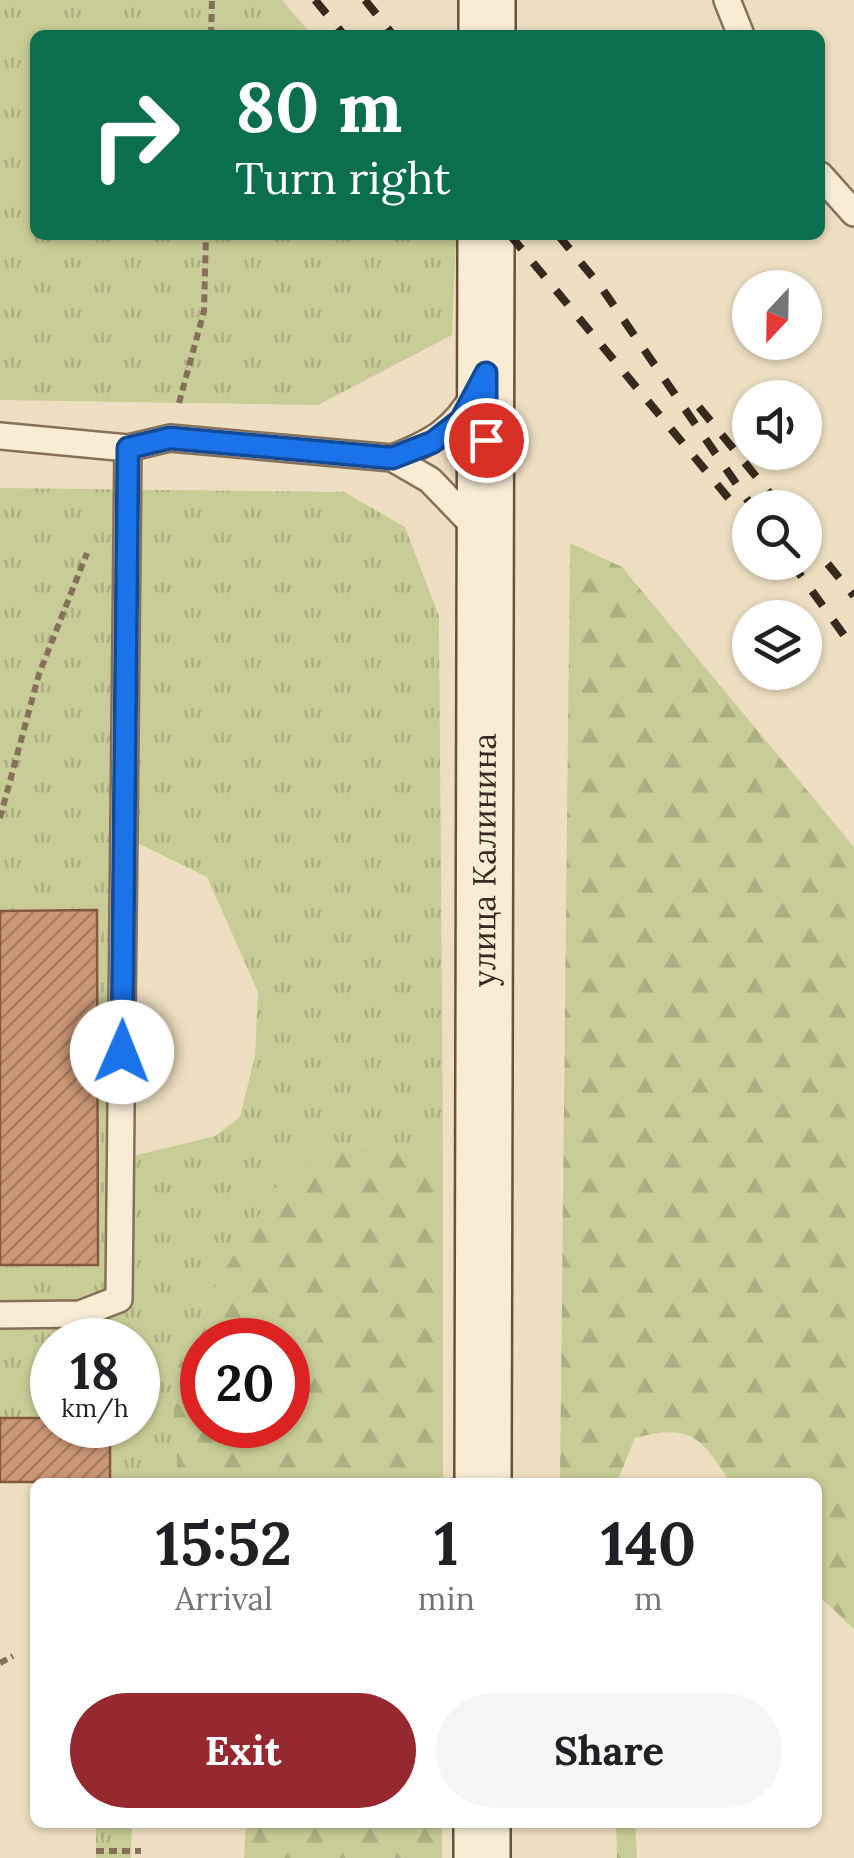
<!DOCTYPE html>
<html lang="en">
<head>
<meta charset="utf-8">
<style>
	:root { --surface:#fff; --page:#f6f6f6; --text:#202124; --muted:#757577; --accent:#96292f }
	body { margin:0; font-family:Lora,serif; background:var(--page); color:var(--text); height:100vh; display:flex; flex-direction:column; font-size:38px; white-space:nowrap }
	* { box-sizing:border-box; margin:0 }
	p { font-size:32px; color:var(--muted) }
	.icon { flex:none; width:55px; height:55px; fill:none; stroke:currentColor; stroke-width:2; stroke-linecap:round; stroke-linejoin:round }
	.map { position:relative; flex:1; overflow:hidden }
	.side { position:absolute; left:30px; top:1478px; width:792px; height:350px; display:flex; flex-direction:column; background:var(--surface); border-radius:15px; box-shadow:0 2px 8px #0004 }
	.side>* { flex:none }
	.hud { position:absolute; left:30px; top:30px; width:795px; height:210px; border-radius:15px; box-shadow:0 2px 8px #0004; background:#0b6e4f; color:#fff; overflow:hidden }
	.needle { width:65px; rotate:202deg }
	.tools { position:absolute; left:732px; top:270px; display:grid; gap:20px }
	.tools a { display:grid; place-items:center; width:90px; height:90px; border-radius:50%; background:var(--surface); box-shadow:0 2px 8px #0004; font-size:50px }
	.speed { position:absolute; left:30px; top:1318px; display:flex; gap:20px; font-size:50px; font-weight:700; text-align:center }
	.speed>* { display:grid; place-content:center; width:130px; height:130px; border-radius:50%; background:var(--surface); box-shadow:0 2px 8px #0004; line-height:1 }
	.speed small { font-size:25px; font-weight:400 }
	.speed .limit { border:15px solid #d22; background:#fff; color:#111 }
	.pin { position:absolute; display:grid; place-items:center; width:85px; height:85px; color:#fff; margin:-42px; border:5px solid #fff; border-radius:50%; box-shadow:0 2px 10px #0007 }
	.me { position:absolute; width:110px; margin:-55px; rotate:1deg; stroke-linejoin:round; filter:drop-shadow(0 0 8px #0008) }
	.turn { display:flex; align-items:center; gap:35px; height:210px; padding:0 40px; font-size:45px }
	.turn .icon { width:130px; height:130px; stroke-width:2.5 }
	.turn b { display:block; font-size:70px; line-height:85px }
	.eta { display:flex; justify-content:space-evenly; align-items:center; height:170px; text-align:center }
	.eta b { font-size:60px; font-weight:800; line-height:70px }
	.cta { display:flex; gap:20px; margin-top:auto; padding:20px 40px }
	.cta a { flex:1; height:115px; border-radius:60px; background:var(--accent); color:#fff; font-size:40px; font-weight:800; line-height:115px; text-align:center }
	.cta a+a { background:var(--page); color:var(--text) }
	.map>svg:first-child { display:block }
	.grass { fill:url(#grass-tufts); fill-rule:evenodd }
	.forest { fill:url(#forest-firs); fill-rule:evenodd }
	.building { fill:url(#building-hatch); stroke:#86583f; stroke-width:2.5 }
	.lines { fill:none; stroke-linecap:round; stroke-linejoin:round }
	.service-casing { stroke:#877059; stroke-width:30 }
	.secondary-casing { stroke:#69513c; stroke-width:60 }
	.path { stroke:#877059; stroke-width:6; stroke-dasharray:8 5; stroke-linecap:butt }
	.service { stroke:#f9ecd5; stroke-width:25 }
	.secondary { stroke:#f9ecd5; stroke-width:55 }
	.rail { stroke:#37291d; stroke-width:8; stroke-dasharray:18 18; stroke-linecap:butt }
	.route-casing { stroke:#114b97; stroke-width:25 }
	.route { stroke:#1a73e8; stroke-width:18 }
	.labels { text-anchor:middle; stroke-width:9; stroke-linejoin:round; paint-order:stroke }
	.street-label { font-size:32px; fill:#37291d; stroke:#f5e9d1 }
</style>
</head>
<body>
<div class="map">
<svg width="854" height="1858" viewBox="0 0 854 1858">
	<defs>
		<pattern id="grass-tufts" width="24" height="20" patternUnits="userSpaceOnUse" patternTransform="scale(2.5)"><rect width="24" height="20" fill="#c8cc96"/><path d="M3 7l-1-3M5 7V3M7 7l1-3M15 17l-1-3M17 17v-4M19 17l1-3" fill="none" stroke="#acaf81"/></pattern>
		<pattern id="forest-firs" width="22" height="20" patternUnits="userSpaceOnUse" patternTransform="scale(2.5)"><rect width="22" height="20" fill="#c8cc96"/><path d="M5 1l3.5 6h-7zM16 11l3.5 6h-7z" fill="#acaf81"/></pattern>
		<pattern id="building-hatch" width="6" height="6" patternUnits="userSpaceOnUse" patternTransform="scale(2.5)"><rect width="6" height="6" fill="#cc9777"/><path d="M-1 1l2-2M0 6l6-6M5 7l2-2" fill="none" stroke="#a67b61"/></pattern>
	</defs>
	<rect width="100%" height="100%" fill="#eedfc2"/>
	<path class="grass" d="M0,0H282L312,35H35V235H456L452,335L318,405L0,400Z
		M0,488L344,492L405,527L439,616L443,1152L327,1141L277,1187L220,1277L172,1380L178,1482H110V1425H138V1340H52V1418H0V1265H97L96,910L0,911ZM125,837L207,877L258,992L255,1056L240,1117L215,1136L121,1159Z
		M96,1823H132L131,1858H96Z"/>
	<path class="forest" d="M570,543L622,567L854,847V1629L818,1595V1482H730C701,1437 691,1423 635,1438L617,1482H560Z
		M327,1141L443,1152V1482H178L172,1380L220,1277L277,1186ZM202,1340H288V1425H202Z
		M246,1823H442V1858H244Z
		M616,1823H635L637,1858H617Z"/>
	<path class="building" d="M97,910L98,1265H0V911Z
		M0,1418H52V1425H110V1482H0Z"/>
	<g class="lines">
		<defs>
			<path id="service" d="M727,0L741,35
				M820,175L854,213
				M475,393C455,430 431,443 392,458L430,480L479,531
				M0,436L128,448L170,438L392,458
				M0,1315L80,1314L119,1299L128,448"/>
			<g id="secondary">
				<path d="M487,35V0"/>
				<path id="s1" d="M483,1482L486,235"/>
				<path d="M482,1858V1822"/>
			</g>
		</defs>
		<use href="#service" class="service-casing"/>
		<use href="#secondary" class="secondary-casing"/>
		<path class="path" d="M211,35L212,0
			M179,403L204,311L206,235
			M0,818L39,674L87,553
			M0,1663L13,1656
			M96,1851H141"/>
		<use href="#service" class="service"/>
		<use href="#secondary" class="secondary"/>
		<path class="rail" d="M315,0L344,35
			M365,0L393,35
			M510,235L750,524
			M558,235L601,287L753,508
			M699,407L782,508
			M805,536L854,596
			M791,562L854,649"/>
	</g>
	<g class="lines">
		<defs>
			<path id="route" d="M122,1052L128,448L170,438L392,458L433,442L461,420L486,373V440"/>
		</defs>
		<use href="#route" class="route-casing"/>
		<use href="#route" class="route"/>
	</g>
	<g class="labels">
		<g class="street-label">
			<text dy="11" stroke="none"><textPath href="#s1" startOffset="622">улица Калинина</textPath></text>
		</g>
	</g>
</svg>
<div class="tools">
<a><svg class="needle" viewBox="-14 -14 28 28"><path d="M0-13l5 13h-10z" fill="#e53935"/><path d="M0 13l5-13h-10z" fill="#757577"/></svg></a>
<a><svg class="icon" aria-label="sound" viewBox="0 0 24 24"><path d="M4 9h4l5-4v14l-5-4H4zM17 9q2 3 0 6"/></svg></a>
<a><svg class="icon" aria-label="search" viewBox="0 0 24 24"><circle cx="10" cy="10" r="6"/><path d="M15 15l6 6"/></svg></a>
<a><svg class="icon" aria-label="layers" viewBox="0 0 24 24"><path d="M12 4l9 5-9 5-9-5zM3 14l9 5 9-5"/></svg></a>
</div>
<div class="speed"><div>18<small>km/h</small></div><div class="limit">20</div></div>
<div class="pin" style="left:486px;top:440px;background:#d93025"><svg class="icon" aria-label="arrive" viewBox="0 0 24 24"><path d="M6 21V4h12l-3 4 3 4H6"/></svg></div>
<svg class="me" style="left:122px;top:1052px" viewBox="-20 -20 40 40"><circle r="19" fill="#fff"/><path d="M0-13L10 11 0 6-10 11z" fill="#1a73e8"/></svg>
<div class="hud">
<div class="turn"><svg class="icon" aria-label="right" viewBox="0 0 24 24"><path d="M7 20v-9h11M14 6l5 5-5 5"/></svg><div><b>80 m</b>Turn right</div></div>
</div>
<section class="side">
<div class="eta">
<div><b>15:52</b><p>Arrival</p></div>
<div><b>1</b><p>min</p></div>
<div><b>140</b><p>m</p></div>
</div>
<div class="cta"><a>Exit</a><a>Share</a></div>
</section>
</div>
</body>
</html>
